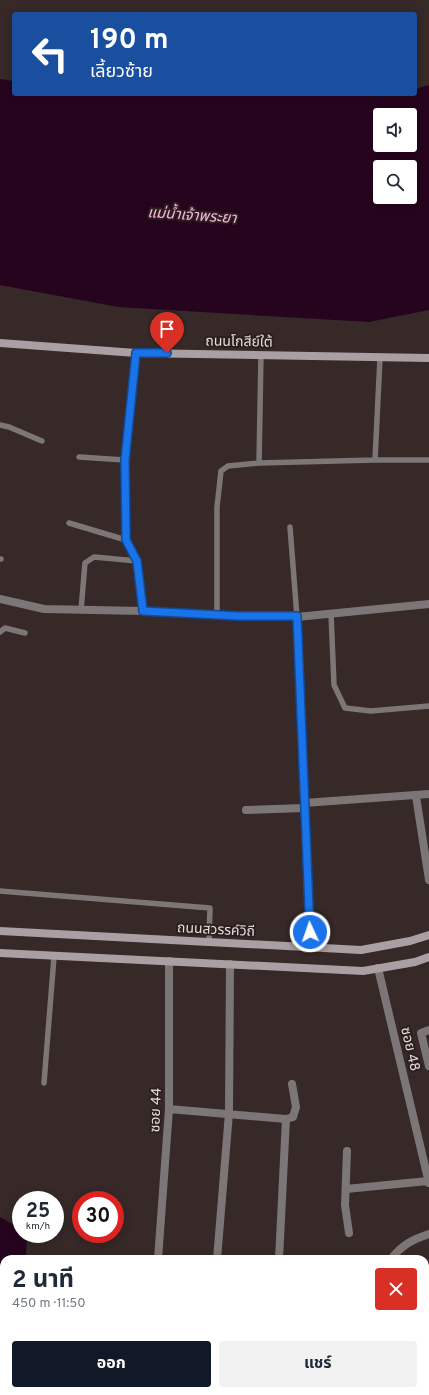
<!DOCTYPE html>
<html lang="th">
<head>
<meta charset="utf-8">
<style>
	:root { --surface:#fff; --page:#f2f2f3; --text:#1f2937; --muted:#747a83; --accent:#111827 }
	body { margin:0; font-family:Overpass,"Noto Sans Thai",sans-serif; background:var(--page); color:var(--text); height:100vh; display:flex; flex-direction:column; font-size:15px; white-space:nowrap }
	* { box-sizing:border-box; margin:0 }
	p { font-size:13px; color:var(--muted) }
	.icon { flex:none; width:22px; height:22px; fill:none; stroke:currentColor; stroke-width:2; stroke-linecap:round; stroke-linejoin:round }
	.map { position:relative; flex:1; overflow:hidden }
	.drawer { position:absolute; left:0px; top:1255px; width:429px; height:140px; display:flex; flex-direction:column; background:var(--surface); border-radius:12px 12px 0 0; box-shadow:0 2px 10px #0003 }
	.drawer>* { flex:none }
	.guide { position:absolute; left:12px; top:12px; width:405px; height:84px; border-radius:4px; box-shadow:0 2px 10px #0003; background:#1a4fa0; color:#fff; overflow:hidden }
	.buttons { position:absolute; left:373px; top:108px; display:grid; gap:8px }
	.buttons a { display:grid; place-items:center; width:44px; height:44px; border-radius:4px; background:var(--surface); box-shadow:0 2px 10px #0003; font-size:20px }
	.speed { position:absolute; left:12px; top:1191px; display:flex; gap:8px; font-size:20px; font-weight:700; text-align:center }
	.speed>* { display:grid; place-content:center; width:52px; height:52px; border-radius:50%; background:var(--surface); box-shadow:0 2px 10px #0003; line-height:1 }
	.speed small { font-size:10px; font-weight:400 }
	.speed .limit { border:6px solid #d22; background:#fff; color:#111 }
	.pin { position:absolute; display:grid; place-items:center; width:34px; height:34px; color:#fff; margin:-41px -17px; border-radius:50% 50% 50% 0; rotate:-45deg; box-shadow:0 0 4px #0007 }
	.pin .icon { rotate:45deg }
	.me { position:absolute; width:44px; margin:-22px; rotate:357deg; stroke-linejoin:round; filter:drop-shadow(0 0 3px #0008) }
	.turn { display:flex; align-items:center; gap:14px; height:84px; padding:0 12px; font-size:18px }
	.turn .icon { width:52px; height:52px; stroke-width:2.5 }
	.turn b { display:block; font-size:28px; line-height:34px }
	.round { display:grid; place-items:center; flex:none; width:42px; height:42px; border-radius:4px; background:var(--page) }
	.headline { display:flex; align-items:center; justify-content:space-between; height:68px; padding:0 12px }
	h1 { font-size:24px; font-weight:700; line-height:30px }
	.action { display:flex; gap:8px; margin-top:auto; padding:8px 12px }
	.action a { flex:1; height:46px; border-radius:4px; background:var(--accent); color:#fff; font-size:16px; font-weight:700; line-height:46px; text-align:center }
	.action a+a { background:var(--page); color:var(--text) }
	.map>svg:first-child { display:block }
	.water { fill:#26041e; fill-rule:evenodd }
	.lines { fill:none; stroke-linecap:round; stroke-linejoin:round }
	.lane { stroke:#7d7677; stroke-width:5.5 }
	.street { stroke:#7d7677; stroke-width:8 }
	.secondary { stroke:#aa9fa2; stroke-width:8 }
	.route-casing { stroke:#114b97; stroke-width:10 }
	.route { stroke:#1a73e8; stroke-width:7 }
	.labels { text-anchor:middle; stroke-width:4; stroke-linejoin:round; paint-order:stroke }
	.street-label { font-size:14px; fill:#e5dddc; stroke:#2c201f }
	.water-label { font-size:15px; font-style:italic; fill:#fbb5e4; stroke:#2c201f }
</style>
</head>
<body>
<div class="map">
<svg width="429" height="1395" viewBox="0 0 429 1395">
	<rect width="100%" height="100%" fill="#362928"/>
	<path class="water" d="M0,79L14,81V94H77L87,96L415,94V89L429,85V310L369,322L118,307L0,285ZM380,115H410V145H380ZM380,167H410V197H380Z
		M0,1217L21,1229V1234H27L26,1259H4V1283H0Z
		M0,1303L4,1311V1391H21L20,1395H0Z"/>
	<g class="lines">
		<path class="lane" d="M0,425L9,427L42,441
			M79,457L125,460
			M375,460H429
			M259,463L261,355
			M69,523L126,540
			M290,527L297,617
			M0,559H1
			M81,610L85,563L94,557L137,561
			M331,613L334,685L345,708L371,711L429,706
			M217,614V507L221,471L228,466L259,463L375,460L380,358
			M0,632L5,628L25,633
			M0,891L210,908L209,942
			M44,1083L54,957"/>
		<path class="street" d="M136,353L125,460L126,540L137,561L143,611
			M0,599L44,609L143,611L239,616L297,617L429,604
			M297,617L310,947
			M416,796L429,880
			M304,803L429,794
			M246,810L304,808
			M378,968L429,1183
			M429,1030L421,1033L429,1066
			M169,1109L286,1119L279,1259
			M286,1119L293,1117L296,1107L292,1084
			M347,1151L345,1205L349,1233
			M346,1189L428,1181
			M158,1259L169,1109V961
			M217,1259L229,1113L230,964
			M391,1259C402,1245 413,1239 429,1234
			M425,1333L429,1329
			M150,1395V1391
			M209,1395V1391
			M268,1395V1391
			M395,1395L396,1391"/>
		<path class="secondary" d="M0,343L136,353L429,358
			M0,931L361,950L410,941L429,935
			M0,953L363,971L415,962L429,957"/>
	</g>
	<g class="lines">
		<defs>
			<path id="route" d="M167,353H136L125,460L126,540L137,561L143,611L238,616H297L310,932"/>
		</defs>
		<use href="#route" class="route-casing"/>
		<use href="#route" class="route"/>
	</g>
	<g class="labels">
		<g class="street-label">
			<text transform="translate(239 341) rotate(1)" y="5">ถนนโกสีย์ใต้</text>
			<text transform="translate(216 929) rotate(3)" y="5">ถนนสวรรค์วิถี</text>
			<text transform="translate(411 1049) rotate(77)" y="5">ซอย 48</text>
			<text transform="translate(155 1110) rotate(-88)" y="5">ซอย 44</text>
		</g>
		<g class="water-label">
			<text transform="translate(192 215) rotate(4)" y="5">แม่น้ำเจ้าพระยา</text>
		</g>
	</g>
</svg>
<div class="buttons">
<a><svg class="icon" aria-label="sound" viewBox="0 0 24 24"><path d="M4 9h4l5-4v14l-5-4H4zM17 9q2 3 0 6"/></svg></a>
<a><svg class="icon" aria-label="search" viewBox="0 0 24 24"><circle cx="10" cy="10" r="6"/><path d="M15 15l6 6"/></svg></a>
</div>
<div class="speed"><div>25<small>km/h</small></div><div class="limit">30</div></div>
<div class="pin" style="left:167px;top:353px;background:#d93025"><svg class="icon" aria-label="arrive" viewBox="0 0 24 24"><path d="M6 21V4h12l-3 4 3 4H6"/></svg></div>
<svg class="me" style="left:310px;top:932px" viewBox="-20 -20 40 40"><circle r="17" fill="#1a73e8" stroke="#fff" stroke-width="3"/><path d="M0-11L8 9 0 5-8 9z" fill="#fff"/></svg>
<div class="guide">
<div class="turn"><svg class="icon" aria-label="left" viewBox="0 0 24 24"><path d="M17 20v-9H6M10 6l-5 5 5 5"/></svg><div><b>190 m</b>เลี้ยวซ้าย</div></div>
</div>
<section class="drawer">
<div class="headline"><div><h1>2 นาที</h1><p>450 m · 11:50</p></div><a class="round" style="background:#d93025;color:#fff"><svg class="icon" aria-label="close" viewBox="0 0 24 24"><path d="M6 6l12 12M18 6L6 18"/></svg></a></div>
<div class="action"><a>ออก</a><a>แชร์</a></div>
</section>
</div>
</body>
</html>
